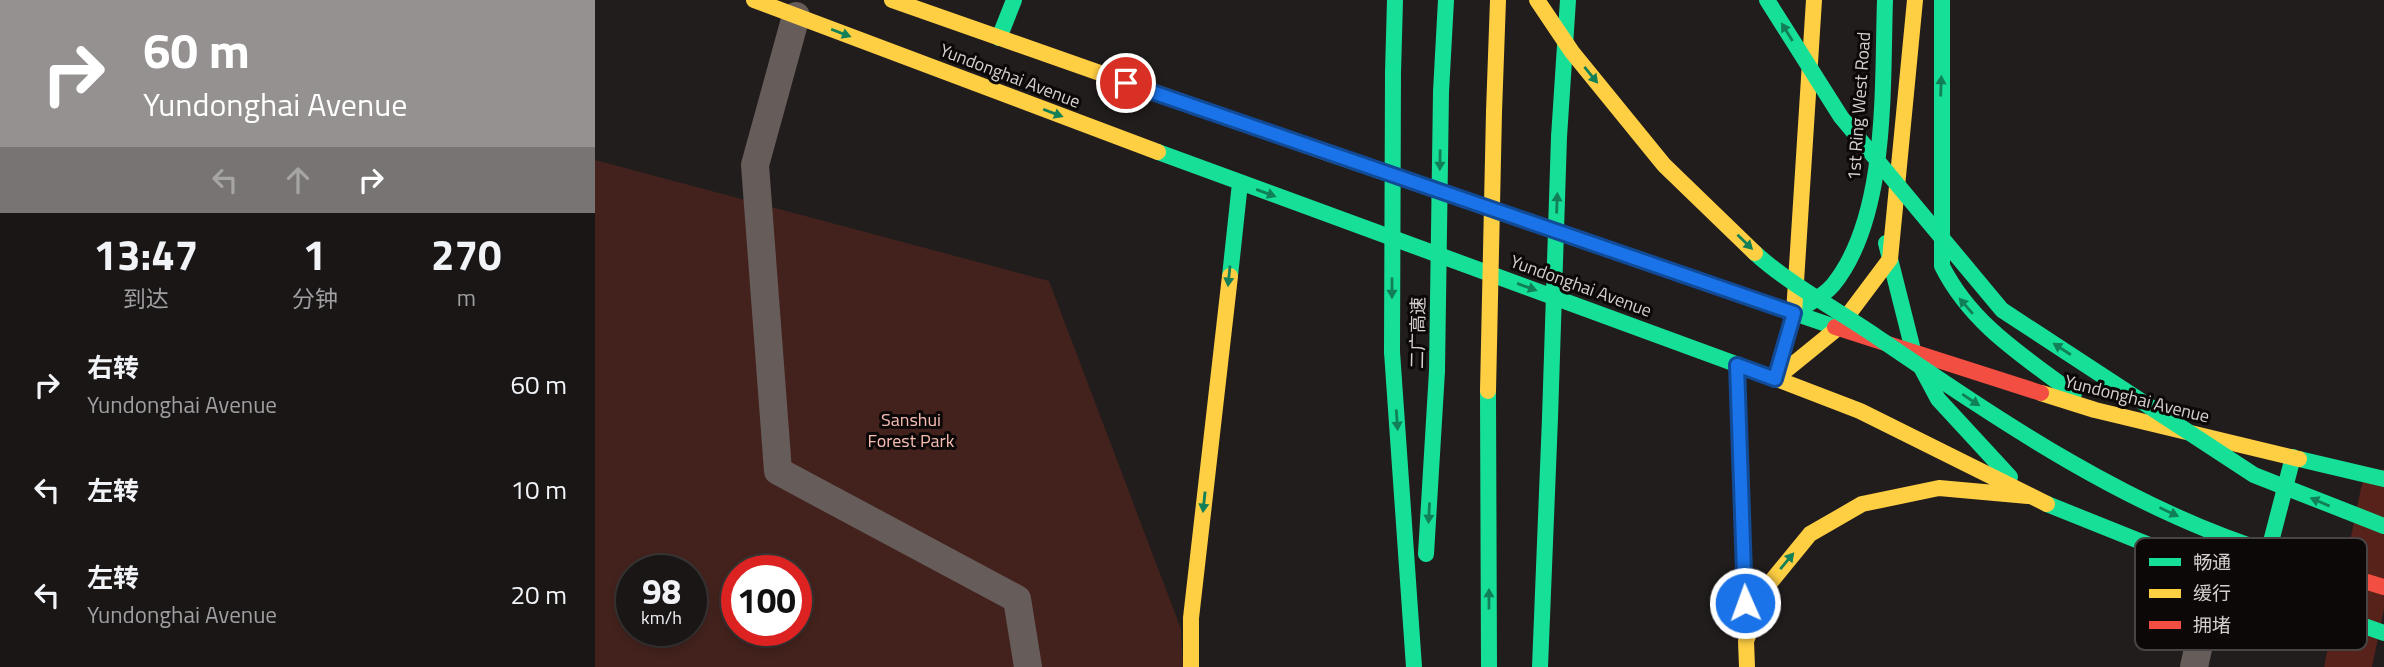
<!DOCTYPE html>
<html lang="zh">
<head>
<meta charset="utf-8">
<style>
	:root { --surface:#1a1616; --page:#231f1f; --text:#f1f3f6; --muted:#9f9fa1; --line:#383535 }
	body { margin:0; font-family:"Titillium Web","Noto Sans SC",sans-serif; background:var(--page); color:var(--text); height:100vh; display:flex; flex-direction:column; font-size:26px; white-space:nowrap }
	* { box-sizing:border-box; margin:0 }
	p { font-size:23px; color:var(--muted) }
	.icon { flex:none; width:38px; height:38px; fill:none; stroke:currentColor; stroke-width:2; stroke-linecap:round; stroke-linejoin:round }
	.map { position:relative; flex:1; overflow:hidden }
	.details { display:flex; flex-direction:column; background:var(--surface); width:595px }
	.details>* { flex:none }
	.hud { background:#969191; color:#fff; overflow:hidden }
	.speed { position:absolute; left:21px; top:555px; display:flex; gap:14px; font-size:35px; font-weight:700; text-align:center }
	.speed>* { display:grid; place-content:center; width:91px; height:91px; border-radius:50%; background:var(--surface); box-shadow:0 4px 10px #0003,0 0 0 2px var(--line); line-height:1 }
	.speed small { font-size:18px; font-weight:400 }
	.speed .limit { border:10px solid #d22; background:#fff; color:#111 }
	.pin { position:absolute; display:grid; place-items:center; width:60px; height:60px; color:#fff; margin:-30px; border:4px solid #fff; border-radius:50%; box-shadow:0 2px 7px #0007 }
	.me { position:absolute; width:77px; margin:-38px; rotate:358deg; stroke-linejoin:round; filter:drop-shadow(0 0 5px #0008) }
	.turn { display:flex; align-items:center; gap:24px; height:147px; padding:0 28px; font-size:32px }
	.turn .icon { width:91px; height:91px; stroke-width:2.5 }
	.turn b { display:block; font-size:49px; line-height:60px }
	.lanes { display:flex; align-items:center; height:66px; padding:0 28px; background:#0003; justify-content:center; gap:35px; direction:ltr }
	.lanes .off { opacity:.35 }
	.eta { display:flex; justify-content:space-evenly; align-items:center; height:119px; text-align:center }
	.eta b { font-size:42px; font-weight:700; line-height:49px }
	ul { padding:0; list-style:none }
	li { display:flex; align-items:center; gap:21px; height:105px; padding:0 28px }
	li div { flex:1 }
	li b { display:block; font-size:26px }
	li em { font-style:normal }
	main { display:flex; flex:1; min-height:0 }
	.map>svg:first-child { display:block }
	.green { fill:#43221d; fill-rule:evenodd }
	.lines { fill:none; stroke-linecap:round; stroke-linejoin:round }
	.river { stroke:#572219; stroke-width:47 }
	.street { stroke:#665c5a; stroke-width:28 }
	.fast { stroke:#16e098; stroke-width:16 }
	.slow { stroke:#ffcf43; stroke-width:16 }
	.jam { stroke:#f24e42; stroke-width:16 }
	.fast-bridge { stroke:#16e098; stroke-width:16 }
	.slow-bridge { stroke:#ffcf43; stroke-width:16 }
	.jam-bridge { stroke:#f24e42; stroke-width:16 }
	.oneway { fill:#117f57 }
	.route-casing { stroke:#114b97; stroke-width:18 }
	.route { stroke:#1a73e8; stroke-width:12 }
	.labels { text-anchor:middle; stroke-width:6; stroke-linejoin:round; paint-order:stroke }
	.street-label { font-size:18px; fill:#d5d0cf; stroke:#0b0807 }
	.park-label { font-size:18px; fill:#f9beb3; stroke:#0b0807 }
	.key { fill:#0b0807; stroke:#484443; stroke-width:2 }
	.key-label { font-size:19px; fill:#d5d0cf }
</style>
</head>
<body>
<main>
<section class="details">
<div class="hud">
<div class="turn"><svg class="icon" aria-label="right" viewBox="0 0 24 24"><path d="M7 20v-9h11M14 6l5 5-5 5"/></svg><div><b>60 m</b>Yundonghai Avenue</div></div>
<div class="lanes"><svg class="icon off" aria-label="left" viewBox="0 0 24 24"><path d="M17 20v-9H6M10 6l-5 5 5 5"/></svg><svg class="icon off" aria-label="ahead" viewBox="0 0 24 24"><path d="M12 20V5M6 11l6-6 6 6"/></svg><svg class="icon" aria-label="right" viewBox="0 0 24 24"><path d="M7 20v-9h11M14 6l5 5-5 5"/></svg></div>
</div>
<div class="eta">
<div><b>13:47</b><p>到达</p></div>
<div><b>1</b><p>分钟</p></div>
<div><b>270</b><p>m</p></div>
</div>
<ul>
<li><svg class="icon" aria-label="right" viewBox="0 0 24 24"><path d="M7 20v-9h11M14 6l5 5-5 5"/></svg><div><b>右转</b><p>Yundonghai Avenue</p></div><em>60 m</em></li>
<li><svg class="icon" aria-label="left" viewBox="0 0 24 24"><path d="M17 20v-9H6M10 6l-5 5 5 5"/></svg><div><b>左转</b></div><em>10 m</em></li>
<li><svg class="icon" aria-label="left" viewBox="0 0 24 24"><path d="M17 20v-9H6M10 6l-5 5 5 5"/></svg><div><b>左转</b><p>Yundonghai Avenue</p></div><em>20 m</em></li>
</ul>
</section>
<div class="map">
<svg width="1789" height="667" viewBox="0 0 1789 667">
	<rect width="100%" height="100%" fill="#221d1d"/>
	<path class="green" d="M0,160L454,281L586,629L588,667H0ZM37,570H96V630H37ZM142,570H201V630H142Z"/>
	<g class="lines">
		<path class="river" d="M1753,667L1789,493"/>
		<path class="street" d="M201,16L160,165L183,471L422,599L433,667
			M1599,667L1620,572"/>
		<path class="fast" d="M1347,0V266C1376,324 1428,356 1479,394
			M404,38L419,0
			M798,73L800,0
			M846,92L851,0
			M964,137L973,0
			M563,152L1179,378
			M738,155L1240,327
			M1291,243L1319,354L1343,399L1415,477
			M635,276L645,183
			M1199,313C1212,304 1228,297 1238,285C1294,216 1287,84 1290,0
			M797,352L819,667
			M1142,365L1151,625
			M893,391L894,667
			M1704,459L1789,479
			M1452,504L1664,589L1789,633
			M831,554L842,371
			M1665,584L1698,457
			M945,667L955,418"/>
		<path class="slow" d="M159,0L563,152
			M297,0L738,155
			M899,112L903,0
			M1179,378L1265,411L1452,504
			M1180,379L1244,327L1295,259L1320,0
			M1180,379L1199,313L1219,0
			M1446,393L1500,410L1704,459
			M596,667V618L635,276
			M1152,667L1151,641L1174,584L1215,534L1267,504L1344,488L1433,496"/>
		<path class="jam" d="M1240,327L1446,393"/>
		<path class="fast-bridge" d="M1172,0L1246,117L1407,310L1659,475L1789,526
			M1160,253C1194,284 1244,311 1282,337C1407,422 1532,508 1677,553
			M797,352L798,73
			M842,371L846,92
			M955,418L964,137"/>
		<path class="slow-bridge" d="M942,0L977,52L1069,165L1160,253
			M893,391L899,112"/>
		<path class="jam-bridge" d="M1677,553L1789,587"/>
	</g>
	<defs><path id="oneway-solid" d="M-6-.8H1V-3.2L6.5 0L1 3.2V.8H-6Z" transform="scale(1.75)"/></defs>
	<g class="oneway">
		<use href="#oneway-solid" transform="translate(1192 32) rotate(-122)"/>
		<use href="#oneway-solid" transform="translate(246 33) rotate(21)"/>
		<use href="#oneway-solid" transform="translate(996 75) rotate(51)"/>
		<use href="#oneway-solid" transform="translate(1346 86) rotate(-88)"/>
		<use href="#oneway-solid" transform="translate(458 113) rotate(21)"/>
		<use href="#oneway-solid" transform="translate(845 160) rotate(91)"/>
		<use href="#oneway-solid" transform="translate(671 193) rotate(20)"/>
		<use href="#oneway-solid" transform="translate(962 203) rotate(-88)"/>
		<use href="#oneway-solid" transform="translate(1150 242) rotate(44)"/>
		<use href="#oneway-solid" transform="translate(634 276) rotate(96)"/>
		<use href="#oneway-solid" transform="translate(932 287) rotate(20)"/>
		<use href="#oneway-solid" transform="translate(797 288) rotate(90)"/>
		<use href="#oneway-solid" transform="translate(1371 306) rotate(-131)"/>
		<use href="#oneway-solid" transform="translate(1467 349) rotate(-147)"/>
		<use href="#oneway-solid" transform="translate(1376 400) rotate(34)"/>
		<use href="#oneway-solid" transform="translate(802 420) rotate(86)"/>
		<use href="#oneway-solid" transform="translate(609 502) rotate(96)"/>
		<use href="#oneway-solid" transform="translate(1725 502) rotate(-157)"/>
		<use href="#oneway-solid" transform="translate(1574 512) rotate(25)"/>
		<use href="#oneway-solid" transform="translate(834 513) rotate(93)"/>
		<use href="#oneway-solid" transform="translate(1192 561) rotate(-50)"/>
		<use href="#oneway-solid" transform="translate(894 599) rotate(-90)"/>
	</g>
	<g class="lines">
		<defs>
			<path id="route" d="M531,83L1199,313L1180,379L1142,365L1150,603"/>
		</defs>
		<use href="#route" class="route-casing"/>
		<use href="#route" class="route"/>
	</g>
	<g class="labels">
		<g class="street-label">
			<text transform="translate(415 76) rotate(21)" y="6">Yundonghai Avenue</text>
			<text transform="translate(1264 106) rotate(-86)" y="6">1st Ring West Road</text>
			<text transform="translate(986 286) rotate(20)" y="6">Yundonghai Avenue</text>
			<text transform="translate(823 333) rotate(-89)" y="6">二广高速</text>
			<text transform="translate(1542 399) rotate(14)" y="6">Yundonghai Avenue</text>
		</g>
		<g class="park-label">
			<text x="316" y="426">Sanshui<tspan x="316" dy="21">Forest Park</tspan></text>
		</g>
	</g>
	<rect x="1540" y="538" width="232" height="112" rx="10" class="key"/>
	<rect x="1554" y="558" width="32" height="8" fill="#16e098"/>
	<rect x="1554" y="589" width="32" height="9" fill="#ffcf43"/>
	<rect x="1554" y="621" width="32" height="8" fill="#f24e42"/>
	<g class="key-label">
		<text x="1598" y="569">畅通</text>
		<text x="1598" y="600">缓行</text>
		<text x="1598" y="632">拥堵</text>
	</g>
</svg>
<div class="speed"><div>98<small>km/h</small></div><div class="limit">100</div></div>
<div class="pin" style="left:531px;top:83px;background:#d93025"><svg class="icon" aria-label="arrive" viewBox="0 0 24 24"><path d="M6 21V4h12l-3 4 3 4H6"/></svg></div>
<svg class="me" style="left:1150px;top:603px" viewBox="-20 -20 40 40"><circle r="17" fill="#1a73e8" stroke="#fff" stroke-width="3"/><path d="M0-11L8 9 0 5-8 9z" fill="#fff"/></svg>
</div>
</main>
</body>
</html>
